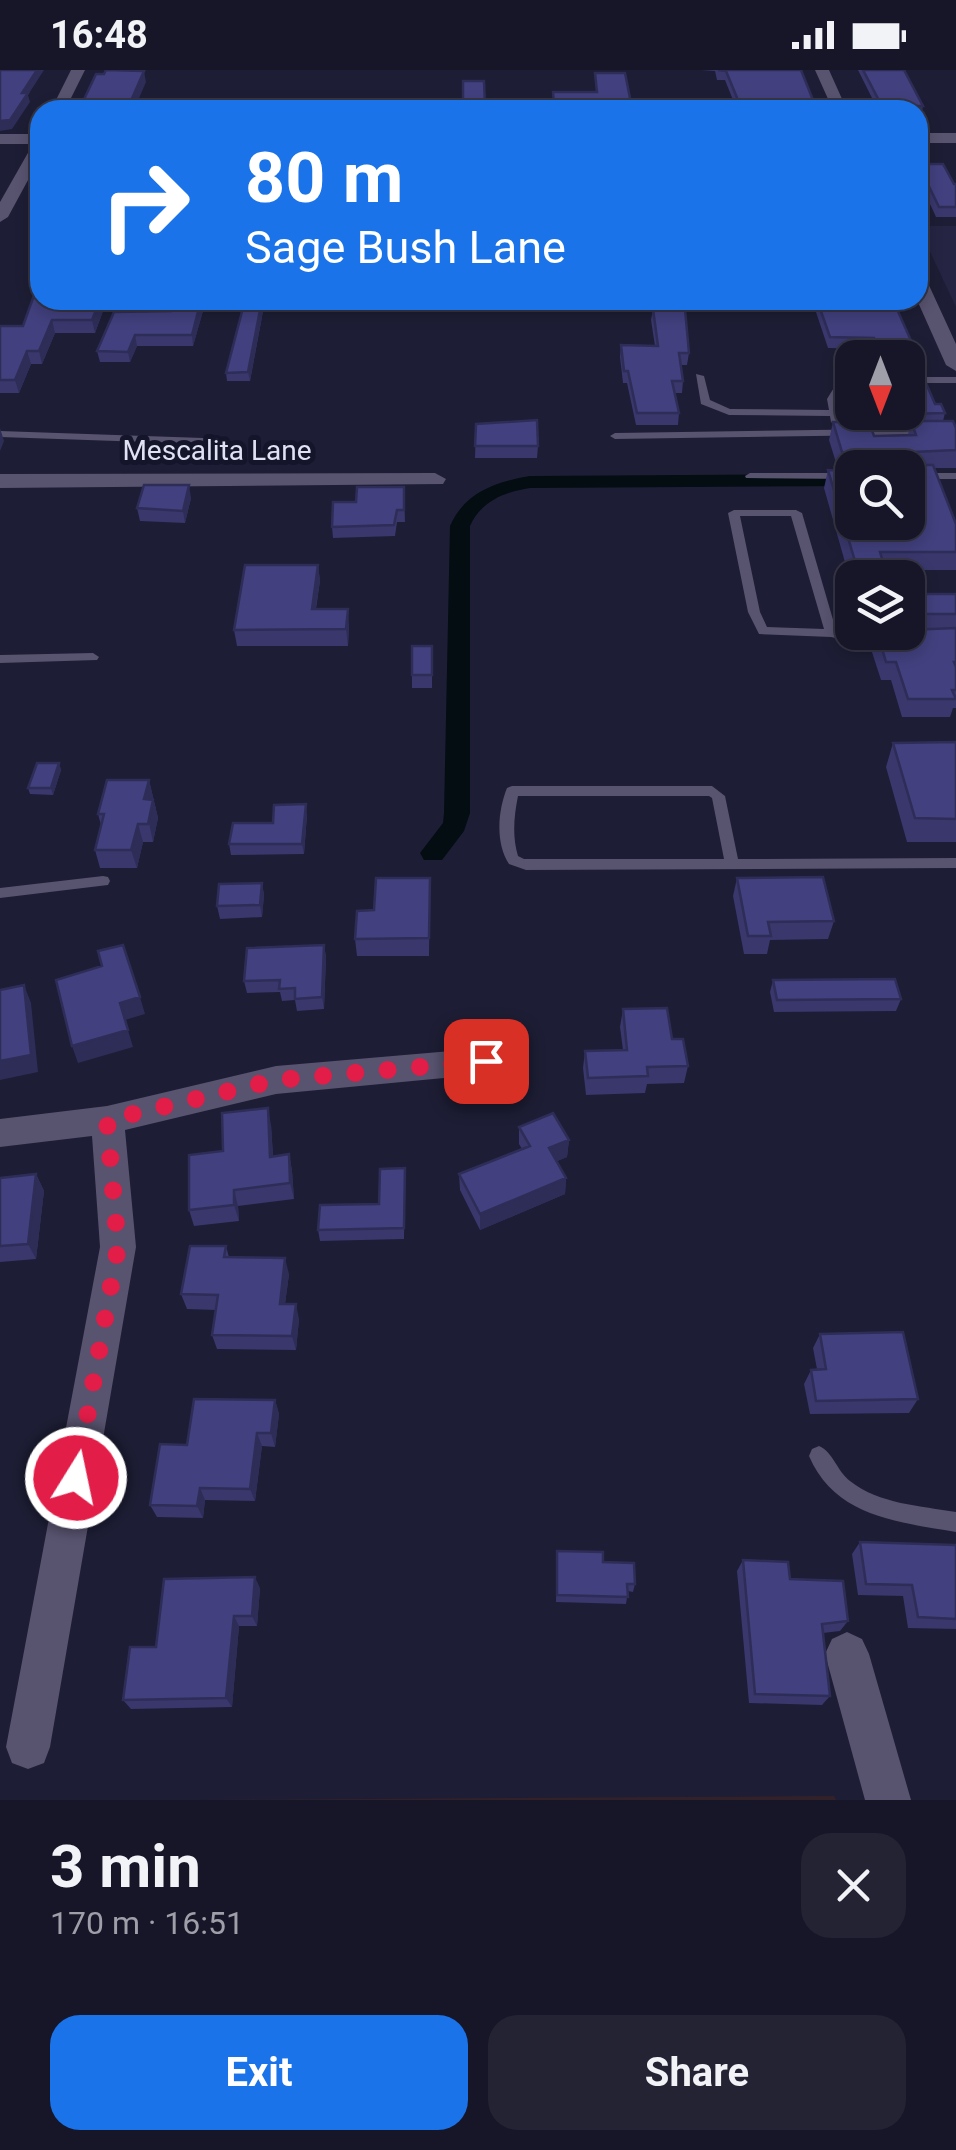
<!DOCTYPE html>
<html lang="en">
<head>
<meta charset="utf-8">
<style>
	:root { --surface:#161628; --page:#232334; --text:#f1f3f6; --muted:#9e9fa8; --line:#353545; --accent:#1a73e8 }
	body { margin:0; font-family:Roboto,sans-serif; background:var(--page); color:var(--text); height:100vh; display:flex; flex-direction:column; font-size:38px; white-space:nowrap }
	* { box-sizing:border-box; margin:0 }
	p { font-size:32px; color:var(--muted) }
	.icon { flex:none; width:55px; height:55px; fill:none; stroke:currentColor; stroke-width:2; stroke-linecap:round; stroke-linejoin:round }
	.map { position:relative; height:1730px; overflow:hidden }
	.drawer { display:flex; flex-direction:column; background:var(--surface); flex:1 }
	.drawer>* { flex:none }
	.guide { position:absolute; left:30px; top:30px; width:898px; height:210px; border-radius:30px; box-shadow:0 5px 15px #0003,0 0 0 2px var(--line); background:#1a73e8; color:#fff; overflow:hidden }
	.needle { width:65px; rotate:180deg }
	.fabs { position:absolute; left:835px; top:270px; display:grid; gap:20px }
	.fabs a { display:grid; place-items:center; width:90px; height:90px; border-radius:20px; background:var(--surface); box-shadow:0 5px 15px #0003,0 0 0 2px var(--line); font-size:50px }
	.pin { position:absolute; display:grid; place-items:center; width:85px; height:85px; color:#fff; margin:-42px; border-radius:20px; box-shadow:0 5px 15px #0006 }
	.me { position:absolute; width:110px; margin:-55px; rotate:10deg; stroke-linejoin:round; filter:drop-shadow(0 0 8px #0008) }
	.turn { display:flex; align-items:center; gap:35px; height:210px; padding:0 50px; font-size:45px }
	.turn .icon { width:130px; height:130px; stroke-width:2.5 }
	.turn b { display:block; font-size:70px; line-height:85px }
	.round { display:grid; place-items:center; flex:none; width:105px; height:105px; border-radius:30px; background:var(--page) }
	.overview { display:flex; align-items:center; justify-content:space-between; height:170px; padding:0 50px }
	h1 { font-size:60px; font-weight:700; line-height:75px }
	.action { display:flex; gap:20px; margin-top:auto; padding:20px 50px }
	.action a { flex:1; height:115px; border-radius:30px; background:var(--accent); color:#fff; font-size:40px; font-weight:700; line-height:115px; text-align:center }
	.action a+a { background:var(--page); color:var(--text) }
	.status { display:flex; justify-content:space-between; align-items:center; height:70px; padding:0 50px; background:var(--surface); direction:ltr }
	.status svg { height:28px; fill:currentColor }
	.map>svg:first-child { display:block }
	.commercial { fill:#332129 }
	.built { fill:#252543 }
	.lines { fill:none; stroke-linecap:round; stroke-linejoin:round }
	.canal { fill:#030d12; fill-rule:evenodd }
	.lane { fill:#58536f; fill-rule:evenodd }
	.street { fill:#58536f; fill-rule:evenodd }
	.wall { fill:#39376c }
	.shaded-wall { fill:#2e2d58 }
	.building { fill:#42407e; stroke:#2e2d58; stroke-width:2.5; fill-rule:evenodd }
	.route { stroke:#e11d48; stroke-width:18; stroke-dasharray:0 32.4 }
	.labels { text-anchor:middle; stroke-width:10; stroke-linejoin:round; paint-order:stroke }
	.far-street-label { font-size:28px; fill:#e0e2f3; stroke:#14142b }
</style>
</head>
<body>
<div class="status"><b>16:48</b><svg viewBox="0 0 49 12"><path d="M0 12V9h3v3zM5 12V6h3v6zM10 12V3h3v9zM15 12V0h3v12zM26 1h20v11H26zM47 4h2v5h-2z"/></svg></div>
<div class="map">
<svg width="956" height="1730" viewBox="0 0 956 1730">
	<rect width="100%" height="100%" fill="#1d1d35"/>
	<path class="commercial" d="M834,1726L836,1730H196Z"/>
	<path class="built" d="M956,156V237L918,156Z"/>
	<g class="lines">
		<path class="canal" d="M852,404V416L530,418C505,422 481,431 470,456V743L464,761L442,790H424L420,783L443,753L444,743L450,456C465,422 495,412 530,406Z"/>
		<path class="lane" d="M696,304L704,306L710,330L730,339L829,340L827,329L835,316L852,312V318L843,320L837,329L841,352L836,355L831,352L830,346L729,345L701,334Z
			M908,307H956V313H908Z
			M956,358V364L615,369L610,366L615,363Z
			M0,361L203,368L208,371L203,374L0,367Z
			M750,403H852V409L746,408L745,406Z
			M908,403H956V409H908Z
			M796,440L802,443L836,560L868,567L892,566L898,570L896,573L868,575L831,567L759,564L748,542L728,443L734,440ZM740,446H791L824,559L767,557L760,542Z
			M93,583L99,587L97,590L0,593V585Z
			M512,716H712L725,726L738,789L956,788V798L526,800L509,794C495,773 498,740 507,718ZM518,726H709L712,728L724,789H524L518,786C512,766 514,746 518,726Z
			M103,806L108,807L110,811L108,815L0,828V818Z
			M819,1376C833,1382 837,1401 850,1411C879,1434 921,1436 956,1442V1462C898,1452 835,1447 809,1386L812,1379Z"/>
		<path class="street" d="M71,0H85L65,40H51Z
			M815,0H829L847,40H833Z
			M918,63H956V73H918Z
			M0,64H40V88L8,147L0,152V132L33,74H0Z
			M918,206L927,211L956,274V301L946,295L917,230Z
			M435,403L446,409L443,414L0,418V404Z
			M486,978L497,982L502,991L497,1000L486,1004L276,1024L125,1060L136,1177L50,1677L44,1693L28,1699L12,1693L6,1677L100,1177L92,1066L0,1077V1049L107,1036L276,996Z
			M847,1562L862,1569L869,1584L911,1730H865L825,1584L832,1569Z"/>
	</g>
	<path class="wall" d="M701,0H801L817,40H737L725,10H717L715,1Z
		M858,0H904L923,36L921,45H918V40H878Z
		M463,11H484L485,40H463Z
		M918,94L956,114V147H936L918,108Z
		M40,123V151H35L32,139Z
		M40,198L103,241L95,263H55L42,294H31L19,323H0V256H23L34,224L32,214Z
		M174,230H209L208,233L205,234L193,276H137L130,292H100L97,281L171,241Z
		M812,230H893L918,302L908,304L945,343L943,351L956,358V398H934L956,454V500H885L888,508H852V517L824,418L828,400L844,401L838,399L829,370L833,352L874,366L908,365L910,355H902L898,343L891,342H908V288H874L871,279L828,278Z
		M264,236L250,311H227L226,303Z
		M653,239L689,283L687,295H680L683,311L682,323H675L679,343L678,355H636L627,313H623L620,287L621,275L655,276L651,250Z
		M476,354L538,376L537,388H475Z
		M404,417L405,452H397L395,466L333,468L332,457L356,432Z
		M191,428L185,453L140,451L137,438Z
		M318,495L320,511L316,539L349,555L348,576H237L234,560Z
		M908,524H956V638H953L950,647H902L891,610H881L871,579L876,563L867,562H908Z
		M412,576H432V618H412Z
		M956,672V772H907L886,697L893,673Z
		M59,693L61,700L53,725L30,724L28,718Z
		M149,710L158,748L153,772H143L137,798H100L95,780L101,755L98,744Z
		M307,745L304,784L231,785L229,774L273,753Z
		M430,808L429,886H357L355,869L374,840Z
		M737,808L834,851L828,869L770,870L767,884H744L733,826Z
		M262,813L264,825L262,847L220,849L217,836Z
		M324,875L326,887L324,939L297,941L295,930L282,931L280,922L247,923L244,911Z
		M773,910L901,929L896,941L774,942L770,922Z
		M623,939L672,969L688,996L684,1013L647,1014L645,1023L586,1025L583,998L585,981L623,980L620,957Z
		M271,1055L273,1086L289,1084L292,1101L294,1129L238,1136L239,1151L194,1156L189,1140L223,1081Z
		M519,1057L569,1070L567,1087L557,1091L566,1108L565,1124L480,1160L460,1120L459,1104L522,1079L519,1074Z
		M405,1098L404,1169L320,1171L318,1160L379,1134Z
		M36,1104L44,1121L36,1189L0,1192V1108Z
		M226,1176L229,1187L289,1204L285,1234L299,1249L296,1280L217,1279L212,1265L216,1240L187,1239L181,1224Z
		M820,1264L918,1329L909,1343L810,1344L804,1314L811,1300L817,1299L813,1278Z
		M275,1330L279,1344L275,1377L262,1376L255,1431L205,1430L203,1448L157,1447L150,1435L187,1375Z
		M860,1472L956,1475V1559L908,1558L903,1526L858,1525L852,1484Z
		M557,1481L603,1492L635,1514L633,1522L628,1521L626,1534L556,1532Z
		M743,1490L790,1509L848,1551L840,1561L823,1563L830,1626L822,1635L749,1633L737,1501Z
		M260,1518L257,1556H239L232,1637L131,1639L123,1630L156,1577Z"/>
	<path class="shaded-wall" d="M37,0H44L28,25L30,32L12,59L0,61V51Z
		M144,1L146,12L134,40H127Z
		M100,230L103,241L95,263L92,250Z
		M201,230H204L205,234L193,276L192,265Z
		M263,230L264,236L250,311L248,302Z
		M52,250L55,263L42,294L39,281Z
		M135,265L137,276L130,292L128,282Z
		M27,281L31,294L19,323L15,310Z
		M920,291L918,302L908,304V293Z
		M0,358L4,371L0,381Z
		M189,415L191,428L185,453L183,441Z
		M318,495L320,511L313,555L312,539Z
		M348,539L349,555L348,576L346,559Z
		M59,693L61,700L53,725L51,718Z
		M149,710L158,748L153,772L144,729Z
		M306,734L307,745L304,784L302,774Z
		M138,754L143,772L137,798L131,780Z
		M262,813L264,825L262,847L260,835Z
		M324,875L326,887L324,939L322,927Z
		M24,915L31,933L38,1002L0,1010V991Z
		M140,927L145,944L125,950L133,977L78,993L72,976L120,933Z
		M268,1038L271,1055L274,1103L270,1087Z
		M569,1070L567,1087L548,1095L549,1078Z
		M289,1084L292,1101L294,1129L290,1113Z
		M36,1104L44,1121L36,1189L28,1174Z
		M566,1108L565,1124L480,1160V1144Z
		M234,1120L238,1136L239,1151L234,1135Z
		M285,1188L289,1204L283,1249L280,1234Z
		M296,1234L299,1249L296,1280L292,1266Z
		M275,1330L279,1344L275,1377L271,1363Z
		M257,1363L262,1376L255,1431L250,1419Z
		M200,1418L205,1430L203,1448L197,1436Z
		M255,1507L260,1518L257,1556L252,1546Z
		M234,1546L239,1556L232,1637L226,1628Z"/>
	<path class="building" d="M0,0H37L22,23H28L10,50L0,51Z
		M106,0L144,1L127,40H79L96,4H104Z
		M718,0H801L817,40H742L726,1Z
		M863,0H904L923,36H907L908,40H884Z
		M595,3H625L632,38L717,40H509V35H554L553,22H597Z
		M463,11H484L485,36H463Z
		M347,30L344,40H302L304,32Z
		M918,94H943L954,114H956V137H939Z
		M40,123V139H32Z
		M40,198V230H100L92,250H52L39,281H27L15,310H0V256H23L38,214H32Z
		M174,230H201L192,265H135L128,282L97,281L114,242L171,241Z
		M245,230H262L248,302L226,303Z
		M817,230H893L920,291L908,293V305L923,306L935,334H941L945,343L905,344V342H908V288H880L874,268L830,267Z
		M653,239H685L689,283H679L683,311H672L679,343H637L628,301H624L621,275L658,276Z
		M537,350L538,376H475L476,354Z
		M911,351H953L956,358V380L913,382L909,392L913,395H933L956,454V482H880L888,508H860L828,400L848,401L846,395L859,394L860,386L842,382L833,352H869L874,366L916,365ZM852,398H908V452H852Z
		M144,415H189L183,441L137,438Z
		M357,417H404V440H397L394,455L332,457L333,432H356Z
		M245,495H318L312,539H348L346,559L234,560Z
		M908,524H956V544H908Z
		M956,558V592H954L956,597V620H952L956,629H908L896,592H886L877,562H908V560Z
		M412,576H432V605H412Z
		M956,672V749L915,748L893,673Z
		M37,693H59L51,718H28Z
		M107,710H149L144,729L153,730L148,754H138L131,780H95L104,744H98Z
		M306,734L302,774H229L233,753H273L274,735Z
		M823,807L834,851L768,852L771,866H748L737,808Z
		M376,808H430L429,868L355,869L357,841L374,840Z
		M262,813L260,835L217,836L219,814Z
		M123,875L140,927L120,933L128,960L72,976L56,910L102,896L98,881Z
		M324,875L322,927L295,929V918L279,919L280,910L244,911L247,878Z
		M895,909L901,929L777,930L773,910Z
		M24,915L31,985L0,991V920Z
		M667,938L672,969H683L688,996L647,997L648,1006L588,1008L585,981L627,980L623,939Z
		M268,1038L270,1087L289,1084L290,1113L234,1120V1135L189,1140V1085L223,1081L222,1043Z
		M553,1043L569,1070L549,1078L566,1108L480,1144L459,1104L530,1076L519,1057Z
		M405,1098L404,1158L318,1160L320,1135L379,1134L380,1099Z
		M36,1104L28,1174L0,1176V1108Z
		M190,1176H226L224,1187L285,1188L280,1234H296L292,1266L212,1265L218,1225L181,1224Z
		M903,1262L918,1329L816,1331L811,1300L826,1299L820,1264Z
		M194,1329L275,1330L271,1363H257L250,1419L200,1418L197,1436L150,1435L160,1374L187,1375Z
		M860,1472L956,1475V1549L918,1547L912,1515L866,1514Z
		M557,1481L603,1482V1492L634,1493L635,1514H627L628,1527L557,1525Z
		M743,1490L788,1492L790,1509L843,1511L848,1551L822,1554L830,1626L755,1624Z
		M255,1507L252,1546H234L226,1628L123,1630L130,1577H156L164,1509Z"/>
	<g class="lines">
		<path class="route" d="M76,1408L118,1177L107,1050L276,1010L486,991"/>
	</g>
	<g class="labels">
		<g class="far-street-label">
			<text x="217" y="390">Mescalita Lane</text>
		</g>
	</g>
</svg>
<div class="fabs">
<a><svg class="needle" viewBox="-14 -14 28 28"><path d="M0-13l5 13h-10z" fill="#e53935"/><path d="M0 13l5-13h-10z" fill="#9e9fa8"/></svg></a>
<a><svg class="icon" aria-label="search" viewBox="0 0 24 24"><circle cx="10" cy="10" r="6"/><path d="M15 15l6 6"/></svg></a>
<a><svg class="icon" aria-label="layers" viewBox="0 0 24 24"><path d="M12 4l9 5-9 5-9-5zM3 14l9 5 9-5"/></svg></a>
</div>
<div class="pin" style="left:486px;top:991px;background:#d93025"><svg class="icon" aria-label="arrive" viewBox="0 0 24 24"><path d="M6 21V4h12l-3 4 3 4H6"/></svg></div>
<svg class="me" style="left:76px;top:1408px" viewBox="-20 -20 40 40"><circle r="17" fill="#e11d48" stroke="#fff" stroke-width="3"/><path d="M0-11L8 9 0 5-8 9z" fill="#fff"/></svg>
<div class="guide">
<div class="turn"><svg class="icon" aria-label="right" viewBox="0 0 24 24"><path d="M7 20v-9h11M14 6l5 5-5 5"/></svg><div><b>80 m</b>Sage Bush Lane</div></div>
</div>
</div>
<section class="drawer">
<div class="overview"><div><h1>3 min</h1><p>170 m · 16:51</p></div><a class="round"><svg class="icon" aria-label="close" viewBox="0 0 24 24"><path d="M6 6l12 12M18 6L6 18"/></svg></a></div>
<div class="action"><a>Exit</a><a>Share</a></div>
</section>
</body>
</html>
